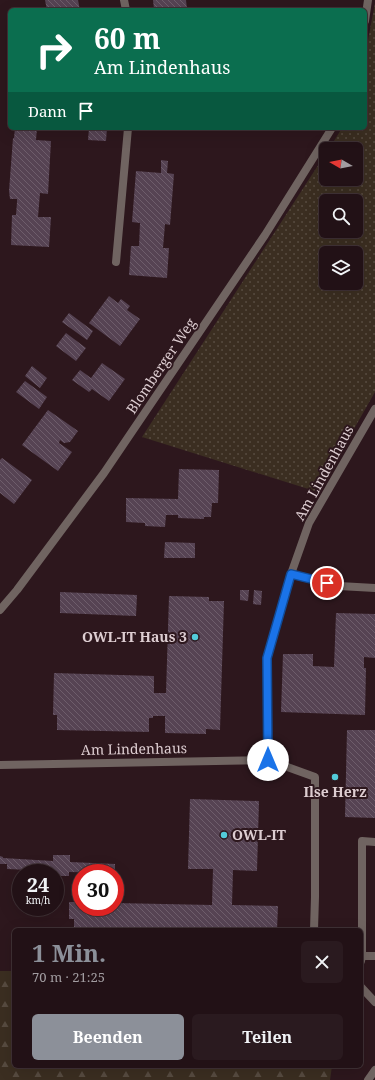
<!DOCTYPE html>
<html lang="de">
<head>
<meta charset="utf-8">
<style>
	:root { --surface:#221116; --page:#2a1a1f; --text:#f1f3f6; --muted:#a29da1; --line:#3f3135; --accent:#8c9099 }
	body { margin:0; font-family:"Noto Serif",serif; background:var(--page); color:var(--text); height:100vh; display:flex; flex-direction:column; font-size:15px; white-space:nowrap }
	* { box-sizing:border-box; margin:0 }
	p { font-size:13px; color:var(--muted) }
	.icon { flex:none; width:22px; height:22px; fill:none; stroke:currentColor; stroke-width:2; stroke-linecap:round; stroke-linejoin:round }
	.map { position:relative; flex:1; overflow:hidden }
	.panel { position:absolute; left:12px; top:928px; width:351px; height:140px; display:flex; flex-direction:column; background:var(--surface); border-radius:6px; box-shadow:0 4px 16px #0002,0 0 0 1px var(--line) }
	.panel>* { flex:none }
	.guide { position:absolute; left:8px; top:8px; width:359px; height:122px; border-radius:6px; box-shadow:0 4px 16px #0002,0 0 0 1px var(--line); background:#0b6e4f; color:#fff; overflow:hidden }
	.needle { width:26px; rotate:279deg }
	.controls { position:absolute; left:319px; top:142px; display:grid; gap:8px }
	.controls a { display:grid; place-items:center; width:44px; height:44px; border-radius:6px; background:var(--surface); box-shadow:0 4px 16px #0002,0 0 0 1px var(--line); font-size:20px }
	.speed { position:absolute; left:12px; top:864px; display:flex; gap:8px; font-size:20px; font-weight:700; text-align:center }
	.speed>* { display:grid; place-content:center; width:52px; height:52px; border-radius:50%; background:var(--surface); box-shadow:0 4px 16px #0002,0 0 0 1px var(--line); line-height:1 }
	.speed small { font-size:10px; font-weight:400 }
	.speed .limit { border:6px solid #d22; background:#fff; color:#111 }
	.pin { position:absolute; display:grid; place-items:center; width:34px; height:34px; color:#fff; margin:-17px; border:2px solid #fff; border-radius:50%; box-shadow:0 1px 4px #0007 }
	.me { position:absolute; width:44px; margin:-22px; rotate:0deg; stroke-linejoin:round; filter:drop-shadow(0 0 3px #0008) }
	.turn { display:flex; align-items:center; gap:14px; height:84px; padding:0 20px; font-size:18px }
	.turn .icon { width:52px; height:52px; stroke-width:2.5 }
	.turn b { display:block; font-size:28px; line-height:34px }
	.then { display:flex; align-items:center; height:38px; padding:0 20px; background:#0003; gap:8px; font-size:15px }
	.round { display:grid; place-items:center; flex:none; width:42px; height:42px; border-radius:6px; background:var(--page) }
	.head { display:flex; align-items:center; justify-content:space-between; height:68px; padding:0 20px }
	h1 { font-size:24px; font-weight:700; line-height:30px; color:var(--accent) }
	.button { display:flex; gap:8px; margin-top:auto; padding:8px 20px }
	.button a { flex:1; height:46px; border-radius:6px; background:var(--accent); color:#fff; font-size:16px; font-weight:700; line-height:46px; text-align:center }
	.button a+a { background:var(--page); color:var(--text) }
	.map>svg:first-child { display:block }
	.grass { fill:url(#grass-dots); fill-rule:evenodd }
	.forest { fill:url(#forest-firs) }
	.building { fill:url(#building-back-hatch) }
	.lines { fill:none; stroke-linecap:round; stroke-linejoin:round }
	.service { stroke:#706461; stroke-width:8 }
	.minor { stroke:#706461; stroke-width:8 }
	.route-casing { stroke:#114b97; stroke-width:10 }
	.route { stroke:#1a73e8; stroke-width:7 }
	.poi-dot { fill:#52cbd9; stroke:#2d171d; stroke-width:1.5 }
	.labels { text-anchor:middle; stroke-width:4; stroke-linejoin:round; paint-order:stroke }
	.street-label { font-size:14px; fill:#ddcdd1; stroke:#2d171d }
	.poi-label { font-size:14px; font-weight:bold; fill:#ddcdd1; stroke:#2d171d; text-anchor:end }
</style>
</head>
<body>
<div class="map">
<svg width="375" height="1080" viewBox="0 0 375 1080">
	<defs>
		<pattern id="grass-dots" width="8" height="8" patternUnits="userSpaceOnUse"><rect width="8" height="8" fill="#3b2e21"/><path d="M2 2h.1M6 6h.1" fill="none" stroke="#574b40" stroke-width="1.8" stroke-linecap="round"/></pattern>
		<pattern id="forest-firs" width="22" height="20" patternUnits="userSpaceOnUse"><rect width="22" height="20" fill="#3b2e21"/><path d="M5 1l3.5 6h-7zM16 11l3.5 6h-7z" fill="#574b40"/></pattern>
		<pattern id="building-back-hatch" width="6" height="6" patternUnits="userSpaceOnUse"><rect width="6" height="6" fill="#564353"/><path d="M-1 5l2 2M0 0l6 6M5-1l2 2" fill="none" stroke="#6e5d6b"/></pattern>
	</defs>
	<rect width="100%" height="100%" fill="#2d171d"/>
	<path class="grass" d="M375,3V392L318,492L142,437L326,153V179H356V149H329L342,128H365V56ZM326,201H356V231H326ZM326,253H356V283H326Z"/>
	<path class="forest" d="M0,971H14V1066H332L330,1080H0Z"/>
	<path class="building" d="M45,0H78L80,10H47Z
		M153,0H186L187,9H154Z
		M15,128H37L36,140L51,141L48,194L40,193L38,217H51L49,247L11,245L12,215H16L17,202V199H10L9,191L13,138H14Z
		M89,128H107L106,141L88,140Z
		M161,160L168,161L167,173L174,174L170,225L165,224L163,248H169L167,278L129,275L131,246H139L140,223L132,222L136,171L161,173Z
		M109,296L118,303L121,299L130,306L127,310L140,319L120,346L89,323Z
		M69,313L93,331L87,340L62,322Z
		M66,333L86,348L76,361L56,346Z
		M102,363L125,379L109,401L92,389L89,392L72,380L80,370L91,378Z
		M32,366L47,378L40,388L25,376Z
		M25,381L47,397L39,409L16,392Z
		M48,410L78,431L70,442L64,443L60,440L59,443L72,452L58,471L22,445Z
		M2,458L32,480L14,504L0,493V460Z
		M179,469L219,470L218,503H212L211,517H204V519L178,518V515H166L165,527L145,526V523L126,522V498L178,499Z
		M165,542L195,543V558H164Z
		M240,590H249L248,601L240,600Z
		M254,590L262,591L261,605L253,604Z
		M60,592L137,595L136,616L60,613Z
		M169,596L209,597V601H224L220,730L206,729V734L165,733V716H153V718H149V732L57,730V715H53L54,673L154,676V693H166Z
		M336,613L375,614V658L364,657V668H366L365,715L281,712L283,654H313V666L334,667Z
		M347,730H375V818L345,817Z
		M190,799L259,801L257,871L233,870L232,905L278,906L277,930H74V919H69V902H81V907H115V903L212,905L213,869H188Z
		M53,855H70V862L115,864V873L69,872V876H57L55,873H52V871L7,869V864H0V856L3,857V858L53,861Z"/>
	<g class="lines">
		<path class="service" d="M362,956V841L375,842"/>
		<path class="minor" d="M124,0L126,10
			M365,21L368,0
			M116,262L128,128
			M291,574L339,586L375,588
			M0,610L17,590L104,473L265,235L332,128
			M268,760L267,659L291,574L309,523L375,409
			M0,765L268,760L315,777V897L314,930
			M361,961L362,956H375
			M361,987L375,1002
			M368,1080L375,1070"/>
	</g>
	<g class="lines">
		<defs>
			<path id="route" d="M268,760L267,658L291,574L327,583"/>
		</defs>
		<use href="#route" class="route-casing"/>
		<use href="#route" class="route"/>
	</g>
	<g class="poi-dot">
		<circle cx="195" cy="637" r="4"/>
		<circle cx="335" cy="777" r="4"/>
		<circle cx="224" cy="835" r="4"/>
	</g>
	<g class="labels">
		<g class="street-label">
			<text transform="translate(161 366) rotate(-56)" y="5">Blomberger Weg</text>
			<text transform="translate(324 473) rotate(-61)" y="5">Am Lindenhaus</text>
			<text transform="translate(134 749) rotate(-1)" y="5">Am Lindenhaus</text>
		</g>
		<g class="poi-label">
			<text x="187" y="642">OWL-IT Haus 3</text>
			<text x="335" y="797" text-anchor="middle">Ilse Herz</text>
			<text x="232" y="840" text-anchor="start">OWL-IT</text>
		</g>
	</g>
</svg>
<div class="controls">
<a><svg class="needle" viewBox="-14 -14 28 28"><path d="M0-13l5 13h-10z" fill="#e53935"/><path d="M0 13l5-13h-10z" fill="#a29da1"/></svg></a>
<a><svg class="icon" aria-label="search" viewBox="0 0 24 24"><circle cx="10" cy="10" r="6"/><path d="M15 15l6 6"/></svg></a>
<a><svg class="icon" aria-label="layers" viewBox="0 0 24 24"><path d="M12 4l9 5-9 5-9-5zM3 14l9 5 9-5"/></svg></a>
</div>
<div class="speed"><div>24<small>km/h</small></div><div class="limit">30</div></div>
<div class="pin" style="left:327px;top:583px;background:#d93025"><svg class="icon" aria-label="arrive" viewBox="0 0 24 24"><path d="M6 21V4h12l-3 4 3 4H6"/></svg></div>
<svg class="me" style="left:268px;top:760px" viewBox="-20 -20 40 40"><circle r="19" fill="#fff"/><path d="M0-13L10 11 0 6-10 11z" fill="#1a73e8"/></svg>
<div class="guide">
<div class="turn"><svg class="icon" aria-label="right" viewBox="0 0 24 24"><path d="M7 20v-9h11M14 6l5 5-5 5"/></svg><div><b>60 m</b>Am Lindenhaus</div></div>
<div class="then">Dann<svg class="icon" aria-label="arrive" viewBox="0 0 24 24"><path d="M6 21V4h12l-3 4 3 4H6"/></svg></div>
</div>
<section class="panel">
<div class="head"><div><h1>1 Min.</h1><p>70 m · 21:25</p></div><a class="round"><svg class="icon" aria-label="close" viewBox="0 0 24 24"><path d="M6 6l12 12M18 6L6 18"/></svg></a></div>
<div class="button"><a>Beenden</a><a>Teilen</a></div>
</section>
</div>
</body>
</html>
